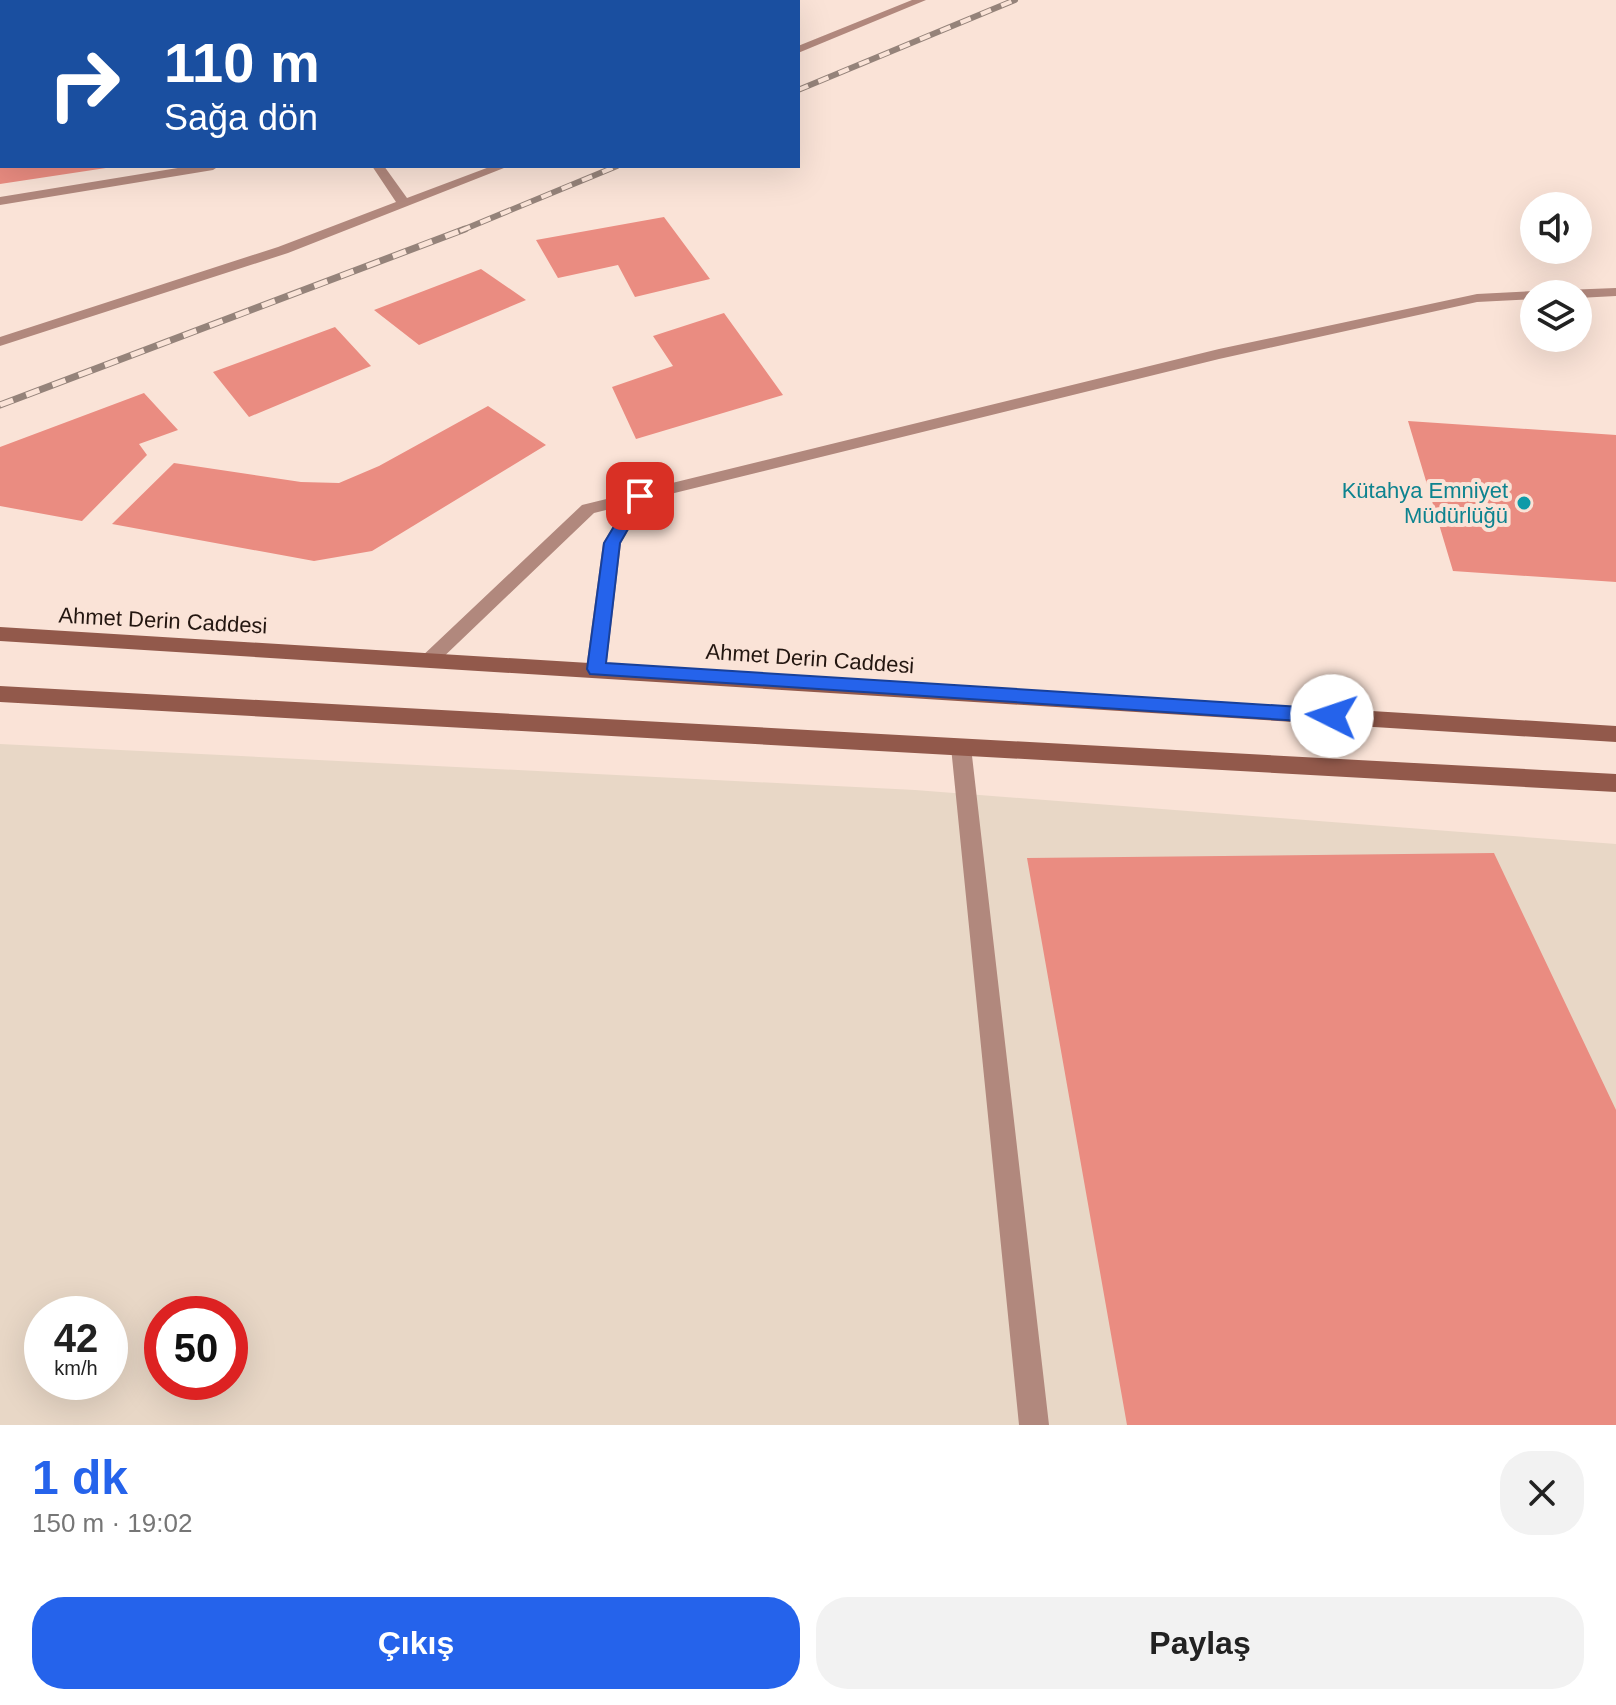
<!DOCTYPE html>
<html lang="tr">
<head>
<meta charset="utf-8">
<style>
	:root { --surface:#fff; --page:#f2f2f2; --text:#222; --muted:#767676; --accent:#2563eb }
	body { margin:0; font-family:Arial,sans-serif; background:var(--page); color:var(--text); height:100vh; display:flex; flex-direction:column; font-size:30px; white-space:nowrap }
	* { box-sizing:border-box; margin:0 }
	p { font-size:26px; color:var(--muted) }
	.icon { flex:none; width:44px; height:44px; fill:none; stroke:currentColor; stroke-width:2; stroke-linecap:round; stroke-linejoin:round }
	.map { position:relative; height:1425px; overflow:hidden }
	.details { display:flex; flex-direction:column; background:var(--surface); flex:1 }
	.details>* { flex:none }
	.top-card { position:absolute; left:0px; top:0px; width:800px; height:168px; box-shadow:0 8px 32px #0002; background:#1a4fa0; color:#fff; overflow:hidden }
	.buttons { position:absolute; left:1520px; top:192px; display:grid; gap:16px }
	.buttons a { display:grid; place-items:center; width:72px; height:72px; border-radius:50%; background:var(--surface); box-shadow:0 8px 32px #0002; font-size:40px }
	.speed { position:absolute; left:24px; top:1296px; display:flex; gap:16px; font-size:40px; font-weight:700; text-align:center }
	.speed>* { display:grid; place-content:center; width:104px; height:104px; border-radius:50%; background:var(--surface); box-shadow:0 8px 32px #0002; line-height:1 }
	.speed small { font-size:20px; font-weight:400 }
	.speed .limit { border:12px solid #d22; background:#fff; color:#111 }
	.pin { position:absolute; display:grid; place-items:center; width:68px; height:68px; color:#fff; margin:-34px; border-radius:16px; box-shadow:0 4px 12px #0006 }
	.me { position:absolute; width:88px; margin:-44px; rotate:274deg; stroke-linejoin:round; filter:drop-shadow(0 0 6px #0008) }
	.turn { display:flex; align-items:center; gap:28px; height:168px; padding:0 32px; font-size:36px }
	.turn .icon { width:104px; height:104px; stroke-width:2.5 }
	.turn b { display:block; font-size:56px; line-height:68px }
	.round { display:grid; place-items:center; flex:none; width:84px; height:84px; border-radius:32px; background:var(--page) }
	.head { display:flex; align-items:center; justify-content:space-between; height:136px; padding:0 32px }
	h1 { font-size:48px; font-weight:700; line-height:60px; color:var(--accent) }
	.action { display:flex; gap:16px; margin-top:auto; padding:16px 32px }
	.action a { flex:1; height:92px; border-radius:32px; background:var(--accent); color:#fff; font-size:32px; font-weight:700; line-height:92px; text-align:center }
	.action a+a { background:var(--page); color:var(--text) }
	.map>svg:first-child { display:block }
	.industrial { fill:#e8d7c6; fill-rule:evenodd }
	.education { fill:#dedbf1 }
	.building { fill:#ea8c81 }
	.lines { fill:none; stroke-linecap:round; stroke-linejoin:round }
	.minor { fill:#b1887d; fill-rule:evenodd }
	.secondary { fill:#92594b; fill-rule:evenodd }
	.rail-far1-casing { stroke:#95837a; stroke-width:6 }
	.rail-casing { stroke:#95837a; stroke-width:7 }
	.rail-far1 { stroke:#fae3d7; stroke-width:4; stroke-dasharray:11; stroke-linecap:butt }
	.rail { stroke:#fae3d7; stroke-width:5; stroke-dasharray:14; stroke-linecap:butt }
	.route { fill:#2563eb; stroke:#184099; stroke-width:2 }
	.culture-dot { fill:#0f9aa8; stroke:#fae3d7; stroke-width:3 }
	.labels { text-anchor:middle; stroke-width:8; stroke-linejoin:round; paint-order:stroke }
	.culture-label { font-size:22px; fill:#0d838f; stroke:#fae3d7; text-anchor:end }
	.street-label { font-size:22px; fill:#231610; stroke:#fae3d7 }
</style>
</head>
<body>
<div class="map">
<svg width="1616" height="1425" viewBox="0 0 1616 1425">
	<rect width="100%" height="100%" fill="#fae3d7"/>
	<path class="industrial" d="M0,744L915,790L1616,844V1425H0ZM42,1314H110V1382H42ZM162,1314H230V1382H162Z"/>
	<path class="education" d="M0,0H327L328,2H2L0,72Z"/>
	<path class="building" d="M0,166H106V168L0,184Z
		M664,217L710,279L635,297L618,265L558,278L536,240Z
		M481,269L526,300L419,345L374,310Z
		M724,313L783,395L636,439L612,387L673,366L653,336Z
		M335,327L371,366L249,417L213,372Z
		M144,393L178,430L139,444L147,455L82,521L0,506V447Z
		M488,406L546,445L372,551L314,561L112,524L174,463L301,482L339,483L379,466Z
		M1408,421L1616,435V582L1453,571Z
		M1494,853L1616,1110V1425H1127L1027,858Z"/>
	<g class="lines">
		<path class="minor" d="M912,0H926L798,53V46Z
			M190,166H219L213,170L0,205V197Z
			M372,166H384L407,198L492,166H509L288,253L0,346V337L278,247L396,202Z
			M1616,288V296L1578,298V294H1558L1565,290Z
			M1534,291L1540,294H1534V299L1477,302L1219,359L646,500L621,543L606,669L603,674H589L586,669L603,543L626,505L594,513L435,665L428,667L418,660L582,505L1219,349L1477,294Z
			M961,739L968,741L971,747L1049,1425H1019L951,747L954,741Z"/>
		<path class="secondary" d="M0,627L1616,726V742L0,641Z
			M0,686L1616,774V792L0,702Z"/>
		<defs>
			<path id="rail-far1" d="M798,90L1015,0
				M460,231L617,166"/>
			<path id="rail" d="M0,405L465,229"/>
		</defs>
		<use href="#rail-far1" class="rail-far1-casing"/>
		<use href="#rail" class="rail-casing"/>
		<use href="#rail-far1" class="rail-far1"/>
		<use href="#rail" class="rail"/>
	</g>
	<path class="route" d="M640,491L647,496L620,543L606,663L1332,709L1341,716L1332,723L590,674L587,669L604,543L634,493Z"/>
	<circle class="culture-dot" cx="1524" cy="503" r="8"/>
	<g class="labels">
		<g class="culture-label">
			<text x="1508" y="498">Kütahya Emniyet<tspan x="1508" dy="25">Müdürlüğü</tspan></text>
		</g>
		<g class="street-label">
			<text transform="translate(163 620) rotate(3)" y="8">Ahmet Derin Caddesi</text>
			<text transform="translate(810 658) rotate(4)" y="8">Ahmet Derin Caddesi</text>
		</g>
	</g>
</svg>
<div class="buttons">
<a><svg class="icon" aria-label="sound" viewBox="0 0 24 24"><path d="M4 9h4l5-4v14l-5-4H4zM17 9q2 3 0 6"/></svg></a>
<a><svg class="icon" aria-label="layers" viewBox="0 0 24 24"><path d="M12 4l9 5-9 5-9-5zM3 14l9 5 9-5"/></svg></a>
</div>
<div class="speed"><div>42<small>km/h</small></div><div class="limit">50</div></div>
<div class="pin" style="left:640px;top:496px;background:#d93025"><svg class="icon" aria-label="arrive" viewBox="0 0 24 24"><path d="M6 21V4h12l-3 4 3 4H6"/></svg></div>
<svg class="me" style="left:1332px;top:716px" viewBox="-20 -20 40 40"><circle r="19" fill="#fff"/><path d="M0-13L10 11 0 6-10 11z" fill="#2563eb"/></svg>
<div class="top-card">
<div class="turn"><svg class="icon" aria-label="right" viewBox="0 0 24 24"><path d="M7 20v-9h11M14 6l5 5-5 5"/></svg><div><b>110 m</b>Sağa dön</div></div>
</div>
</div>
<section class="details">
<div class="head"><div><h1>1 dk</h1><p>150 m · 19:02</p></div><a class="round"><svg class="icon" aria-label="close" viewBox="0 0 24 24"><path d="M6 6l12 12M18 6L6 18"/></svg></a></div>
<div class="action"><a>Çıkış</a><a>Paylaş</a></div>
</section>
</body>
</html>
